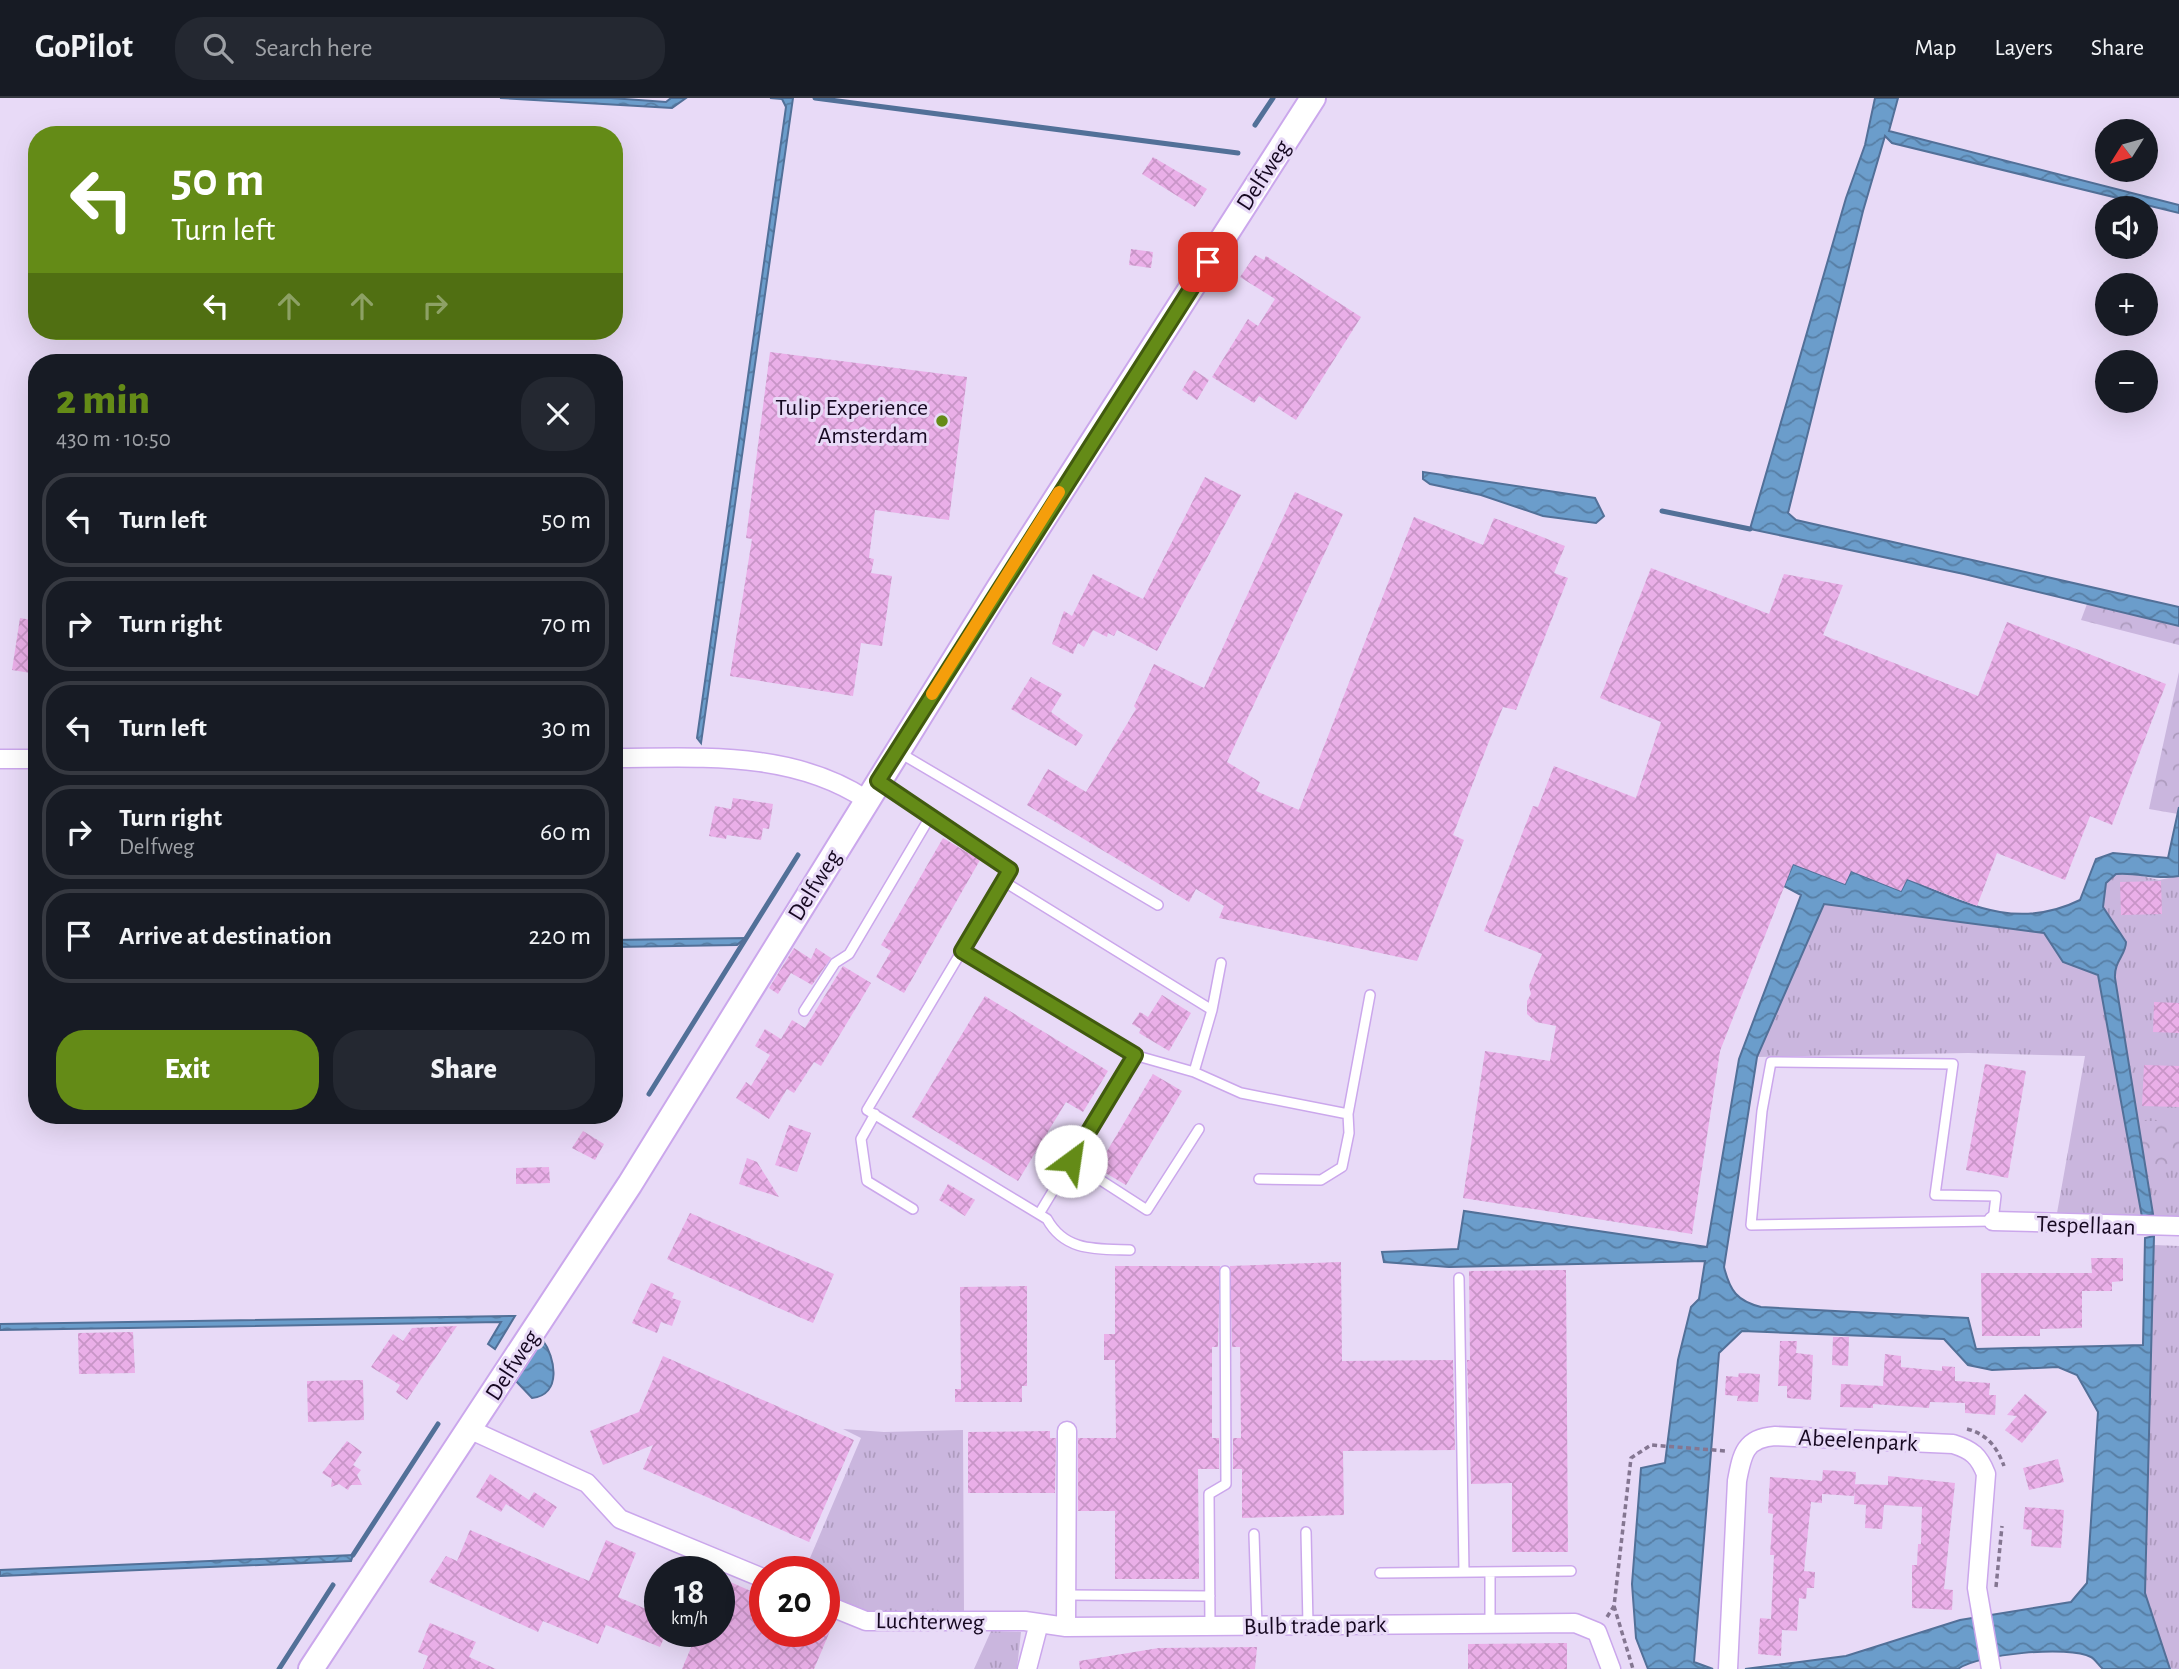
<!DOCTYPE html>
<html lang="en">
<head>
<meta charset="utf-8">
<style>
	:root { --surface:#171b24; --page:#242831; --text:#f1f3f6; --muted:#9ea1a6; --line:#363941; --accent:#648b17 }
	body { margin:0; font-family:"Alegreya Sans",sans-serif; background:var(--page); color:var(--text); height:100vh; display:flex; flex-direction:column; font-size:26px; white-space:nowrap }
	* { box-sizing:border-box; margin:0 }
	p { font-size:23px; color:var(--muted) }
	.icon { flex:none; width:38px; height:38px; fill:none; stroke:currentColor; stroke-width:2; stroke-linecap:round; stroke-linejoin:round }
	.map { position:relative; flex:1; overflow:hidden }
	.details { position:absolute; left:28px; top:256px; width:595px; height:770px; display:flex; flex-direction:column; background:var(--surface); border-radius:28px; box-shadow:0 7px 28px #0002 }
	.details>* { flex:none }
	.hud { position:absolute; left:28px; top:28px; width:595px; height:214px; border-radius:28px; box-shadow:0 7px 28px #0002; background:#648b17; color:#fff; overflow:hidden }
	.needle { width:46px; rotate:233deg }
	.controls { position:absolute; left:2095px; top:21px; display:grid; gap:14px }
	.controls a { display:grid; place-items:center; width:63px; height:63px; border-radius:50%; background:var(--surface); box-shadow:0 7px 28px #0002; font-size:35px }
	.speed { position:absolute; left:644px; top:1458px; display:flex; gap:14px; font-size:35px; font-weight:700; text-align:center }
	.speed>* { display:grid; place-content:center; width:91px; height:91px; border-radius:50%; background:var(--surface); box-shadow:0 7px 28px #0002; line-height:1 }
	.speed small { font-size:18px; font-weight:400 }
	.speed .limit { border:10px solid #d22; background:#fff; color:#111 }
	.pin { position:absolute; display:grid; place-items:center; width:60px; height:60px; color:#fff; margin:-30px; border-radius:14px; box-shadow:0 4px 10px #0006 }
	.me { position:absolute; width:77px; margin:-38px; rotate:31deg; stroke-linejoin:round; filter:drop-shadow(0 0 5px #0008) }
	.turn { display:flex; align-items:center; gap:24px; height:147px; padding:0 28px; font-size:32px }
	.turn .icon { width:91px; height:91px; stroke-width:2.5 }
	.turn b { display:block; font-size:49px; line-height:60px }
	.lanes { display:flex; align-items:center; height:66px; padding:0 28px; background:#0003; justify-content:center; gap:35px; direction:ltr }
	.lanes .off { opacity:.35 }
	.round { display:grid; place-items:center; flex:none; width:74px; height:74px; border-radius:28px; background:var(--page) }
	.headline { display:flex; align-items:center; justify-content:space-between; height:119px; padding:0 28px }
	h1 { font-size:42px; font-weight:800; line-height:52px; color:var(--accent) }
	.primary-button { display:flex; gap:14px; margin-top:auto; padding:14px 28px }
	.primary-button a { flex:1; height:80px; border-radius:28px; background:var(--accent); color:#fff; font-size:28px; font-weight:800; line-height:80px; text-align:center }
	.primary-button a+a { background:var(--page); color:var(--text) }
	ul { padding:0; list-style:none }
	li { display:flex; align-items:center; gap:21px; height:94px; margin:0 14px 10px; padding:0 14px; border:4px solid var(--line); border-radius:28px }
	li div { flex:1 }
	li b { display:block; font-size:26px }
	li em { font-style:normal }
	header { display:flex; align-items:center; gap:42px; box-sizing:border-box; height:98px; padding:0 35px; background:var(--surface); border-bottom:2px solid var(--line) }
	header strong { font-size:33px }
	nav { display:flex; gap:38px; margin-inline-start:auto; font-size:24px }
	.search { width:490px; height:63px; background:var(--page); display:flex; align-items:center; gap:18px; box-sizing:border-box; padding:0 24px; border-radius:28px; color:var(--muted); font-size:26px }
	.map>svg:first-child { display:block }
	.grass { fill:url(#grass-tufts) }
	.forest { fill:url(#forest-crowns) }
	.water { fill:url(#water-waves); stroke:#527098; stroke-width:2 }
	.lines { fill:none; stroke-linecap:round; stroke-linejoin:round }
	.stream { stroke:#527098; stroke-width:5 }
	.building { fill:url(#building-cross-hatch) }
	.service-casing { stroke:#cba7ec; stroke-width:12 }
	.minor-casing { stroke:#cba7ec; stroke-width:21 }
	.secondary-casing { stroke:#cba7ec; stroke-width:28 }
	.path { stroke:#847691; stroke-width:3.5; stroke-dasharray:5 3.5; stroke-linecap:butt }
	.service { stroke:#fff; stroke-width:9 }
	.minor { stroke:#fff; stroke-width:18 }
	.secondary { stroke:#fff; stroke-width:24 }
	.route-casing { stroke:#415a0f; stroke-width:18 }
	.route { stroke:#648b17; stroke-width:12 }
	.slow { stroke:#f59e0b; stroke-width:12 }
	.poi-dot { fill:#648b17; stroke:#e8daf7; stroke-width:2.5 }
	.labels { text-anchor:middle; stroke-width:6; stroke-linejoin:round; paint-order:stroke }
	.street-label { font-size:24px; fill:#160821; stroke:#e8daf7 }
	.poi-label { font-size:24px; fill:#160821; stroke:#e8daf7; text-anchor:end }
</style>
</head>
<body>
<header>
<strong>GoPilot</strong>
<div class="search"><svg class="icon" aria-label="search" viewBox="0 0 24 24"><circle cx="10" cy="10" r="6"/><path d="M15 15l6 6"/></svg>Search here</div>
<nav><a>Map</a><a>Layers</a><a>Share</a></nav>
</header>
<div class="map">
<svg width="2179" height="1571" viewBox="0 0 2179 1571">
	<defs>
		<pattern id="grass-tufts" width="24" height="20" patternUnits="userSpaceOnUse" patternTransform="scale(1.75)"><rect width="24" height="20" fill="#cab6de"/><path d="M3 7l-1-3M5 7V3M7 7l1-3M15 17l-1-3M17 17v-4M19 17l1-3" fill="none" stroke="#ad9bbe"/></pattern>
		<pattern id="forest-crowns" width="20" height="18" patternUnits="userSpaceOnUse" patternTransform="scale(1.75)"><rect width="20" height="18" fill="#cab6de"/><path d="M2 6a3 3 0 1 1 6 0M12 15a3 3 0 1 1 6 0" fill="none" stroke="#ad9bbe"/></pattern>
		<pattern id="water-waves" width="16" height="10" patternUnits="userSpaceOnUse" patternTransform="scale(1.75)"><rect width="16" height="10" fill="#6b9dcb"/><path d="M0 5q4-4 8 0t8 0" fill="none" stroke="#577ea4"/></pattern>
		<pattern id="building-cross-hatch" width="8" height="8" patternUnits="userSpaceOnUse" patternTransform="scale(1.75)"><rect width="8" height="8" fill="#eaafe8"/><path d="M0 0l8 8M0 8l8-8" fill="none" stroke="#c895c7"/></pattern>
	</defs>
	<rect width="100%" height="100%" fill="#e8daf7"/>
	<path class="grass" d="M2129,775L2159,782L2179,778V1123L2146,1124L2057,1115L2085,958L1968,955L1757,959L1824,806L2045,835L2063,864L2098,877L2117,896L2115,866L2126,844L2103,809L2106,785L2116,776Z
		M2154,1147L2179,1148V1571H2170L2145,1495Z
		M843,1331L884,1334L963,1332L964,1514L866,1516L824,1498V1474H804L861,1340Z
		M991,1533L1021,1534L1017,1571H974Z"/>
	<path class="forest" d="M2087,506L2179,528V547L2081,522Z
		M2179,574V709L2178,716L2149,711Z
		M2138,1023H2179V1062L2158,1082L2146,1078Z"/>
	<path class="water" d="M500,0H611L666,4L671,0H686L672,10Z
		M770,0H793L701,645L697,640L786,9L782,1Z
		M1875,0H1898L1889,33L2179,107V115L1892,45L1885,38L1863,113L1788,415L1796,422L2179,509V528L1964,476L1750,431L1846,100L1865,47Z
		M1423,374L1595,400L1604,418L1596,425L1543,418L1481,397L1430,386L1423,381Z
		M2179,709V778C2156,782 2138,774 2116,776L2106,785L2103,809L2126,844C2126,857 2114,863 2115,880L2153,1116L2142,1119L2098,877L2063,864L2044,835L1824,806L1757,959L1724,1169C1730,1193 1737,1203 1761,1209L1968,1220L1976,1251L2143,1247L2145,1140L2154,1138L2145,1495L2170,1571H2103C2099,1568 2095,1561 2091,1559C2069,1547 1978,1556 1958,1571H1745L1846,1558L1960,1522L2071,1504L2087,1485L2098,1314L2077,1277L2058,1269L1992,1272L1968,1267L1944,1241L1742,1233L1719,1255L1694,1564L1713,1571H1648L1636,1540L1632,1486L1641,1370L1665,1365L1678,1262L1691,1209L1699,1201L1705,1163L1449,1169L1384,1164L1382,1154L1458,1151L1464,1113L1707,1149L1739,961L1801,797L1784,788L1793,766L1845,786L1851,773L1901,793L1907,781C1967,806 2017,833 2080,802L2096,761L2113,755L2168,760Z
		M745,840L737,847L614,849V842Z
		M515,1218L495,1251L488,1246L501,1224L0,1232V1226Z
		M542,1241C556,1260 562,1297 532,1300L516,1283Z
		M353,1457L351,1463L0,1478V1472Z"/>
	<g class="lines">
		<path class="stream" d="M815,0L1238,55
			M1255,27L1273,0
			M1662,413L1750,431
			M649,996L798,757
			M353,1457L438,1326
			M279,1571L333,1487"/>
	</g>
	<path class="building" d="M1153,59L1207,91L1195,109L1142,76Z
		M1131,151L1153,154L1151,170L1129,167Z
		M1255,157L1264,162L1266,158L1361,219L1296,322L1259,298L1254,305L1212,279L1248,221L1258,228L1275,201L1240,179Z
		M770,254L967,279L949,422L875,412L869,460L874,461L871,475L892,478L882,548L861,545L853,598L730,578L752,441L746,440Z
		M1194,272L1209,282L1197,302L1182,292Z
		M1205,379L1241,397L1157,553L1117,532L1114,538L1108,535L1107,539L1093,532L1084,549L1078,545L1073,556L1052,546L1064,513L1072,518L1093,476L1143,501Z
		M1295,394L1343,416L1227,664L1260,684L1256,693L1299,712L1414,419L1483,447L1494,420L1565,448L1554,475L1568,480L1516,612L1503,609L1488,646L1453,737L1464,742L1417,863L1219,820L1224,808L1196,791L1189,804L1027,707L1048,671L1086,694L1136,611L1134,608L1154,566L1204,590Z
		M1651,470L1769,516L1784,476L1843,487L1823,537L1978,598L2007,524L2166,586L2112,727L2090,718L2065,782L1997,755L1977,808L1907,781L1901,793L1851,773L1845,786L1793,766L1720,953L1692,1136L1463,1100L1485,953L1550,963L1556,928L1536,924L1527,916V903L1531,896L1529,888L1542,856L1484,833L1533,708L1538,709L1554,668L1636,700L1661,624L1600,600Z
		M20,520L37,523V576L12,572Z
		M1031,579L1062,596L1051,614L1083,637L1076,648L1011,611Z
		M733,700L773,706L769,731L763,730L761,742L727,737L726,741L709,738L715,708L731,711Z
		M943,740L980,762L904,895L876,879L891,853L881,847Z
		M2161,783L2162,816L2121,817L2120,784Z
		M794,850L811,861L816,850L831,860L812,887L791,875L778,896L769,890Z
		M843,868L871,885L821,968L814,964L794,995L787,991L769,1021L736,1000L746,984L751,988L770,957L755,948L765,931L781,941L792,922L805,930Z
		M1162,897L1191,915L1169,953L1139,935L1141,931L1132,926L1140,914L1148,919Z
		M985,898L1108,973L1083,1014L1066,1004L1018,1083L912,1019Z
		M2154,904L2179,905V935L2153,934Z
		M1985,966L2026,973L2008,1080L1966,1072Z
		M2144,967L2179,968V1009L2142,1008Z
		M1153,976L1182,993L1126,1087L1097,1070Z
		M789,1027L811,1035L797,1074L775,1067Z
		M583,1033L604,1046L595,1062L572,1050Z
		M747,1060L757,1064L779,1099L739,1086Z
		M549,1069L550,1085L516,1086V1070Z
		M948,1086L975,1102L965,1118L939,1102Z
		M690,1115L834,1176L813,1225L667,1161Z
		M2091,1160H2123V1183L2112,1184V1193H2082V1230L2040,1231V1238H1982L1981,1175H2092Z
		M1341,1164L1342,1263L1453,1262L1455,1352L1343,1353L1344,1417L1242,1420V1371H1233V1340H1241L1240,1249H1232L1230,1168Z
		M1115,1168H1220L1218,1249H1212V1340H1219V1371H1198L1199,1481H1115V1413H1078V1340H1116L1115,1262H1104V1236H1115Z
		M1566,1172L1568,1454H1512V1385L1471,1386L1467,1262H1470L1469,1173Z
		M651,1185L674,1195L672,1200L681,1203L672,1228L661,1224L657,1235L632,1225Z
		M1027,1188V1288H1022V1304H955V1291H961L960,1189Z
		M457,1228L407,1302L396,1294L400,1287L371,1269L393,1236L403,1243L412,1230Z
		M133,1234L135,1275L79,1276L78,1235Z
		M1833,1239H1849L1848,1268L1832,1267Z
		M1780,1243H1797L1796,1255L1813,1257L1811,1302L1787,1300V1288H1778Z
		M1885,1256L1901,1258V1269L1942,1273V1268L1955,1269V1283L1990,1285L1989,1297H1996L1995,1317L1965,1315V1305L1930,1304L1929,1310L1873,1306V1310L1840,1309L1841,1286L1883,1288Z
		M663,1258L854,1342L809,1444L643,1371L653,1347L603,1367L590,1333L639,1314Z
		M1739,1275L1760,1276L1758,1304L1737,1303L1738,1298L1725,1297L1726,1278L1738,1279Z
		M363,1282L364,1322L308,1324L307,1283Z
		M2025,1296L2047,1314L2022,1345L2005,1332L2017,1318L2007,1317Z
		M1050,1333V1340H1056L1055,1395H968V1334Z
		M347,1343L362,1354L353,1367L361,1372L357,1377L362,1387H351L348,1392L339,1386L331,1389L332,1381L322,1375Z
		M2058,1361L2064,1384L2029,1392L2023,1370Z
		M1823,1372L1856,1374L1854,1398L1822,1396V1405L1811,1404L1804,1473L1815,1474L1814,1490H1807L1806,1501L1799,1500L1797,1533L1782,1532L1781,1558L1758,1556L1760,1520L1771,1521L1774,1457H1770L1773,1416L1768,1415L1770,1379L1822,1383Z
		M490,1376L529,1402L534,1394L557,1409L543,1430L506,1406L501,1414L476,1399Z
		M1888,1378L1955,1385L1944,1491L1953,1492L1952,1512L1912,1510V1467H1917L1918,1446H1921L1922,1409L1884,1407L1882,1431L1865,1430L1866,1407L1854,1406L1855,1386L1888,1387Z
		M2025,1409L2064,1412L2061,1450L2031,1448L2032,1432L2023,1431Z
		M470,1432L589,1483L606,1442L636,1455L618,1499L660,1517V1533H667L660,1549L606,1527L598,1546L543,1523L538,1534L429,1484L446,1458L457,1463Z
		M719,1479L753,1494L749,1503L765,1509V1533H830L814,1571H682L698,1533H719Z
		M430,1525L476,1544L469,1559L496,1571H423L428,1558L418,1554Z
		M1567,1545V1571H1468V1546Z
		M1257,1549L1255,1571H1080L1079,1563L1159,1550Z"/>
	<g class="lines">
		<defs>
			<path id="service" d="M900,655L1158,807
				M879,684L1010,772L867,1012L1047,1121C1065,1154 1097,1151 1130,1152
				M962,853L1127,955L1194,974L1212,912L1003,783
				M1212,912L1221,865
				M804,913L835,865L849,856L930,719
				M1771,964L1953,966L1935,1097L1996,1098L1993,1123L1751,1127L1762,1013Z
				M1194,974L1241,995L1348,1016L1370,897
				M875,1016L861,1041L867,1083L913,1111
				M1071,1063L1147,1112L1199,1031
				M1259,1081L1321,1082L1342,1069L1349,1035L1348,1016
				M1039,1116L1135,957
				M1459,1180L1464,1474
				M1306,1434L1308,1527
				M1254,1436L1257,1528
				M1490,1474V1526
				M1380,1475L1571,1473
				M1066,1497L1210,1498
				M1210,1528L1209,1396L1226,1386L1225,1173"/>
			<path id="minor" d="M614,660C701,660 791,652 867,702
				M0,661H37
				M1993,1123L2179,1128
				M471,1332L587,1385L620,1421L765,1481
				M824,1506L866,1523H1025L1066,1529L1575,1525L1597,1534L1611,1571
				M1066,1529L1067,1333
				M1027,1571L1039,1525
				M1728,1571L1737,1383C1742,1356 1745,1340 1775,1338L1953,1346C1972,1352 1979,1358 1986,1376L1977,1490L1991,1571"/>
			<path id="secondary" d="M311,1571L630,1086L999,490L1313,0"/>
		</defs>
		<use href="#service" class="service-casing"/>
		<use href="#minor" class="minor-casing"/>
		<use href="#secondary" class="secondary-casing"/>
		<path class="path" d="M1967,1331C1987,1336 1997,1349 2004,1368
			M1996,1489L2002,1428
			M1614,1508L1633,1571
			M1607,1519L1614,1508L1631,1360L1651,1347L1726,1353"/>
		<use href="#service" class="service"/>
		<use href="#minor" class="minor"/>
		<use href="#secondary" class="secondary"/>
	</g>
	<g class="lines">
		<defs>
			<path id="route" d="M1071,1063L1135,957L962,853L1010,772L878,683L1208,164"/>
		</defs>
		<use href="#route" class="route-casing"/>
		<use href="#route" class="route"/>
		<path class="slow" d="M932,596L1059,394"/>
	</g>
	<circle class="poi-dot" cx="942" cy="323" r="7"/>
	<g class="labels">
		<g class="street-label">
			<text transform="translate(1263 77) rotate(-57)" y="8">Delfweg</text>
			<text transform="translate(814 787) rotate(-58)" y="8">Delfweg</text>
			<text transform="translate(2086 1127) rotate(2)" y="8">Tespellaan</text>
			<text transform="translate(512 1267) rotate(-57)" y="8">Delfweg</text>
			<text transform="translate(1858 1342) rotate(3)" y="8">Abeelenpark</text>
			<text transform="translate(930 1523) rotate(1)" y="8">Luchterweg</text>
			<text transform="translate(1315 1527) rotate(-1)" y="8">Bulb trade park</text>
		</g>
		<g class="poi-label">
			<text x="928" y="317">Tulip Experience<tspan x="928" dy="28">Amsterdam</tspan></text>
		</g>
	</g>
</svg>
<div class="controls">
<a><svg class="needle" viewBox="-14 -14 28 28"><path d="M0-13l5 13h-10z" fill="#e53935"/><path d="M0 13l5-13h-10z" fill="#9ea1a6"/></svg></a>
<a><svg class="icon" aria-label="sound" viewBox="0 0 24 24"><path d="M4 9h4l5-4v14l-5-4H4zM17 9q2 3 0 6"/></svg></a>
<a>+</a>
<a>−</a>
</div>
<div class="speed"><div>18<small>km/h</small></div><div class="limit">20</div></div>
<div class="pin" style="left:1208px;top:164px;background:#d93025"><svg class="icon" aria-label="arrive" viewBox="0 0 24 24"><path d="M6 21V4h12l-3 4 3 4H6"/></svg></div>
<svg class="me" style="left:1071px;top:1063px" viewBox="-20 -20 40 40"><circle r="19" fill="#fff"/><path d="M0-13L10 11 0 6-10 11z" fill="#648b17"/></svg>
<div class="hud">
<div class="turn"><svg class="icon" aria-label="left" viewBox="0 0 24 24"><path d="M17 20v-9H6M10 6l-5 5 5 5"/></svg><div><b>50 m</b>Turn left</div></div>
<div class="lanes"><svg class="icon" aria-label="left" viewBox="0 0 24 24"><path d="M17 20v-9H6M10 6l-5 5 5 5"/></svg><svg class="icon off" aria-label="ahead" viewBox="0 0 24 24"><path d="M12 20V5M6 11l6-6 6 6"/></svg><svg class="icon off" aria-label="ahead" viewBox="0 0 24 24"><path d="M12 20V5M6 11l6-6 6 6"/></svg><svg class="icon off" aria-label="right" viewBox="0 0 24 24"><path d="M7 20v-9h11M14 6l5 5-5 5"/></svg></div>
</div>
<section class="details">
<div class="headline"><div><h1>2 min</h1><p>430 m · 10:50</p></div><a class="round"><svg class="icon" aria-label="close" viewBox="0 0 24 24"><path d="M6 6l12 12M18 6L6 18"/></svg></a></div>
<ul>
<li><svg class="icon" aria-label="left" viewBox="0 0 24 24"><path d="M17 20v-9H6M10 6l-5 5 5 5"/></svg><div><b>Turn left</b></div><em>50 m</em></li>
<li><svg class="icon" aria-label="right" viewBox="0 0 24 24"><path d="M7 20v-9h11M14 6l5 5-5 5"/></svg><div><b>Turn right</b></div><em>70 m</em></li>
<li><svg class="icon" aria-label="left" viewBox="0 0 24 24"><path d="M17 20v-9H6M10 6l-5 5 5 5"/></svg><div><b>Turn left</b></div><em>30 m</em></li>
<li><svg class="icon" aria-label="right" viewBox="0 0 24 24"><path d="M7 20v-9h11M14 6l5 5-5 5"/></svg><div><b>Turn right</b><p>Delfweg</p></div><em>60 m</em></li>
<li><svg class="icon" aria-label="arrive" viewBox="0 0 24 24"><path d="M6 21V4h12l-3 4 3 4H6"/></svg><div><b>Arrive at destination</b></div><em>220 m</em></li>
</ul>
<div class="primary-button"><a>Exit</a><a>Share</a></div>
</section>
</div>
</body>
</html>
